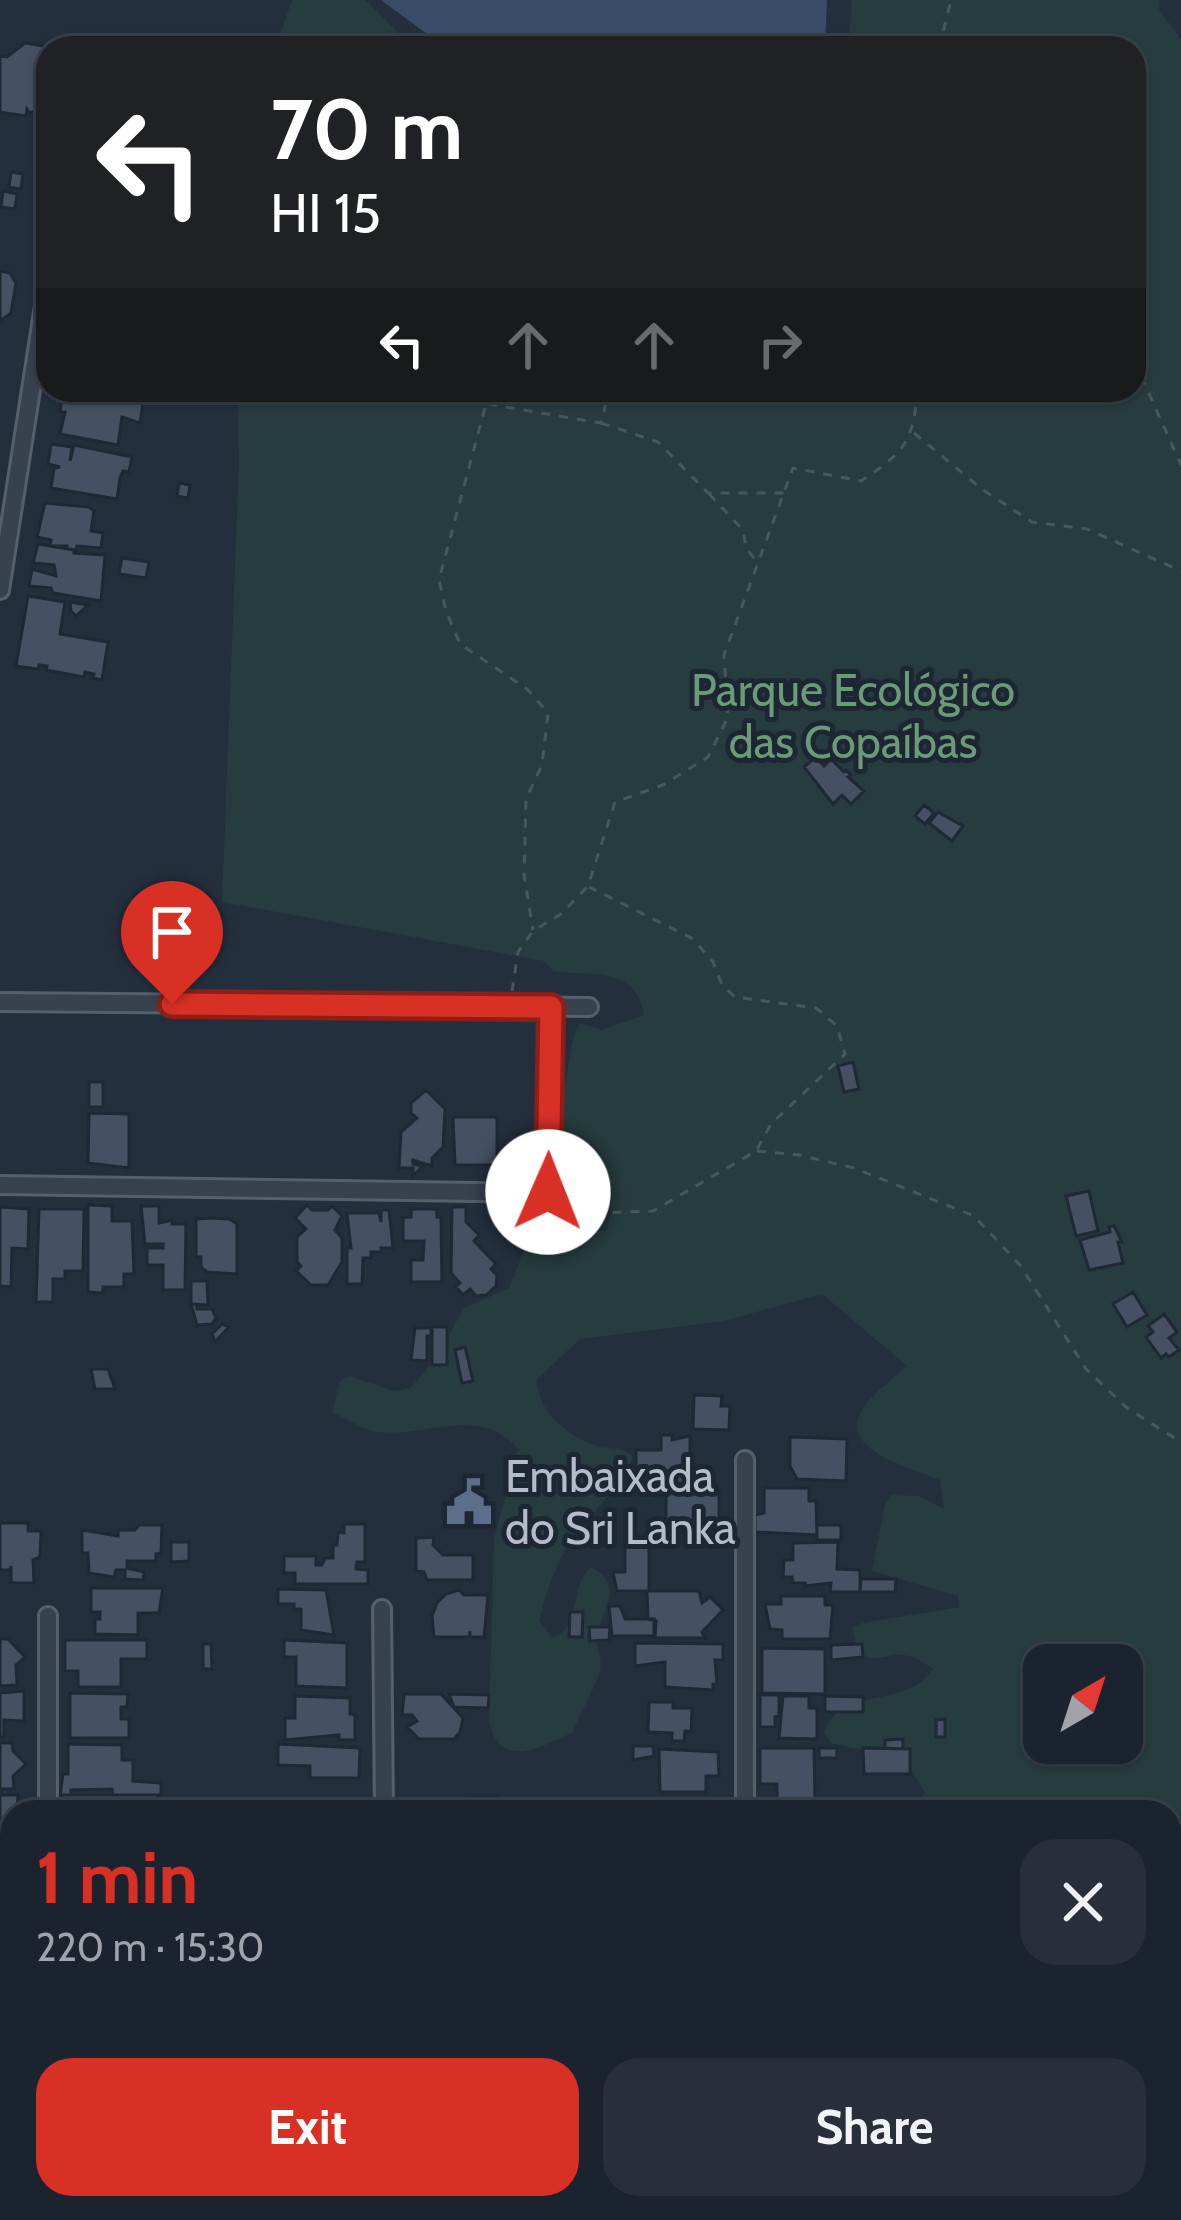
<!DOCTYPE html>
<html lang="en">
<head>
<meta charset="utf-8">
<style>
	:root { --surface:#1b232e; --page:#282f3a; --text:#f1f3f6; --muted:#a0a4aa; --line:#39404a; --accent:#d93025 }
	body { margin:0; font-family:Cabin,sans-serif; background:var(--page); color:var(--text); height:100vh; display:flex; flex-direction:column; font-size:45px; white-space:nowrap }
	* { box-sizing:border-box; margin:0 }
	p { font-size:39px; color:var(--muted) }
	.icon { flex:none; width:66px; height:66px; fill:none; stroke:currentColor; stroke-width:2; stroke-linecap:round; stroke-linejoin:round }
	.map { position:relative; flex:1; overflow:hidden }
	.details { position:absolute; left:0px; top:1800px; width:1182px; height:420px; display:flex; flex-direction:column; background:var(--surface); border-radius:36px 36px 0 0; box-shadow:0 3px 9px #0004,0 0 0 3px var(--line) }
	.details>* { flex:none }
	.hud { position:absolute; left:36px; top:36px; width:1110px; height:366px; border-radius:36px; box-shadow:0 3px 9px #0004,0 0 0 3px var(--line); background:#202124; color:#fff; overflow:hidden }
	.needle { width:78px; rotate:39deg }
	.fabs { position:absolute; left:1023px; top:1644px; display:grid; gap:24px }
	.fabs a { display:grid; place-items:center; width:120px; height:120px; border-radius:24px; background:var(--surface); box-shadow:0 3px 9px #0004,0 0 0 3px var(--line); font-size:60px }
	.pin { position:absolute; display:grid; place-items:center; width:102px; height:102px; color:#fff; margin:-123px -51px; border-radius:50% 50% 50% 0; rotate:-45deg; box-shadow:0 0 12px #0007 }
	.pin .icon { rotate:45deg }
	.me { position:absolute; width:132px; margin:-66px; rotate:1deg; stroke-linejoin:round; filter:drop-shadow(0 0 9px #0008) }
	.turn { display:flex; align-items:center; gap:42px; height:252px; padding:0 36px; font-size:54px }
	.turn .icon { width:156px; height:156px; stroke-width:2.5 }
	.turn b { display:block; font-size:84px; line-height:102px }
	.lanes { display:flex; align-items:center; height:114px; padding:0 36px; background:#0003; justify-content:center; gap:60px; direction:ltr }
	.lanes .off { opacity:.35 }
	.round { display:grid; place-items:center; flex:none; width:126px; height:126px; border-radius:36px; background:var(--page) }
	.head { display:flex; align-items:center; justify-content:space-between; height:204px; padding:0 36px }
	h1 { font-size:72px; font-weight:700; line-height:90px; color:var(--accent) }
	.button { display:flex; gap:24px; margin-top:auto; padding:24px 36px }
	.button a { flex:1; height:138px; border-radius:36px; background:var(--accent); color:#fff; font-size:48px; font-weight:700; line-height:138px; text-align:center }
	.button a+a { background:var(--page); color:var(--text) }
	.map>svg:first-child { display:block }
	.green { fill:#263c3f; fill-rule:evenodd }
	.water { fill:#394c67 }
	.building { fill:#455162; stroke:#1f2835; stroke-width:3 }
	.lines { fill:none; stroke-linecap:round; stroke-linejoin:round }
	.minor-casing { stroke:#565f6c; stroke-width:22 }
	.path { stroke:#44595c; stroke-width:3; stroke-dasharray:9 9; stroke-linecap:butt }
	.minor { stroke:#38414e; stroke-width:16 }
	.route-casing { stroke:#8d1f18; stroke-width:30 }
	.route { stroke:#d93025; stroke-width:21 }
	.labels { text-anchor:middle; stroke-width:10; stroke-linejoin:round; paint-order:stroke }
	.park-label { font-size:45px; fill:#6b9a76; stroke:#1d2633 }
	.poi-label { font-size:45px; fill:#b4bcc9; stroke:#1d2633; text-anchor:start }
</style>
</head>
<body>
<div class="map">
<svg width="1181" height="2220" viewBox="0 0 1181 2220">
	<rect width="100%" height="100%" fill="#242f3e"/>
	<path class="green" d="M292,0H365L414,48H275Z
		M852,0H1160L1159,10L1181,39V2220H892V2208H1170V1812H854L863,1801L877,1800L914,1807L925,1793C892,1733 885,1759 831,1743L824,1733C840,1684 905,1711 933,1669C894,1639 888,1668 858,1654L852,1628L862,1623L960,1607L958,1596L872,1571L885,1504L892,1495L918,1496L944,1509L940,1480C908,1466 824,1448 871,1398C882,1386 896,1378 906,1365L822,1294L724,1321L580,1339L537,1379C537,1411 568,1437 597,1446C611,1450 622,1446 633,1456C624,1485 595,1508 576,1533C557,1559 547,1590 539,1621L553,1638C584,1626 568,1587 591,1567C624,1583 604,1607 598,1633C595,1646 603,1659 600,1670C594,1691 580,1713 572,1733C539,1748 498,1771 489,1720L494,1539L518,1449C480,1404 425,1438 377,1432C363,1430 346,1418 332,1412L340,1381L350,1376L394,1391L410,1388L435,1360L464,1308L509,1288L527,1243L607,1230L612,1211C599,1205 578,1198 568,1188C546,1167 569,1063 574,1034L580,1023L601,1030L644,1015C637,964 587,977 553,971L544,961L222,902L239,463L238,390H1134V48H848ZM1044,1665H1122V1743H1044Z"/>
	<path class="water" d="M381,0H827L825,48H446Z"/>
	<path class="building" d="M25,43L57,48H48V104L30,113L27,109L26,116L0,112V56L7,57Z
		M11,172L23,174L21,189L9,187Z
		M3,191L17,194L15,209L1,207Z
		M0,271L10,273L16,283L11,313L0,321Z
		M63,391L143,403L140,423L122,417L118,445L60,434L65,412H60Z
		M51,444L72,447L70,461L74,445L132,457L129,472L123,471L120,478L117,499L51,488L54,468L60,467L48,464Z
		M179,483L190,485L188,498L177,496Z
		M45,503L89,507L94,511L91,531L103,533L101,548L77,546L76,550L67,549V546H50L51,540L37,537Z
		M38,544L74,550V553L105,555L101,601L53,593L51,588L29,586L32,569L56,576L54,565L33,563Z
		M122,558L149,562L146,578L119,574Z
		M28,596L65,602L60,634L108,642L102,680L93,678L94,674L85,672L84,677L46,670L47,666L39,665L38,669L16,666Z
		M70,602L88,605L76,616L71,611Z
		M816,757L824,766L831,759L844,772L846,770L851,775L848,777L864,791L851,804L842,795L833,804L804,767Z
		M924,805L934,813L925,824L915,816Z
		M938,812L963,826L952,841L929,823Z
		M853,1062L859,1089L844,1092L838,1066Z
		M89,1082H103V1107H89Z
		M426,1090L445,1109L443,1147L432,1158V1166L413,1160V1164L423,1166L413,1176V1168H399L401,1132L417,1118L411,1113V1103Z
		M89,1113L129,1114V1168L88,1163Z
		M453,1117H497V1165H455Z
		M1089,1191L1098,1231L1076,1236L1066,1196Z
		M88,1205L112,1206V1221H132L134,1274H124V1287H103V1293L88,1292Z
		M307,1205L312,1210H328L332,1206L342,1216L335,1230L342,1238V1262L328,1285H311L296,1271L301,1266L297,1262V1237L306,1229L295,1218Z
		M141,1206H159V1223L172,1220V1224H186L185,1290H163V1265H147V1248H163V1244H145Z
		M0,1207L29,1209L28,1249L12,1248L11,1287L0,1286Z
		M452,1207H466V1222L479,1235L474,1241L496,1264L491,1269L497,1275L496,1286L486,1295L476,1296L470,1289L463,1295L456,1287L460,1283L451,1273Z
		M39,1209H84L83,1271H65V1279H53V1302H36Z
		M411,1209H437V1217H441L442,1282H411V1260H423L424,1241H403V1217H411Z
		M381,1210H389L393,1248H381V1252H371V1258H363L362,1284H347V1248H351L347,1213H379L381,1222Z
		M212,1218L229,1219L237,1224V1274L207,1272L201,1267V1257H196V1219Z
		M1114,1226L1122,1242H1118L1123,1263L1089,1270L1080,1240L1110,1232L1109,1227Z
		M191,1281H207L208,1305L191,1304Z
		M1133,1292L1147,1315L1127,1327L1113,1304Z
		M191,1304L197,1305V1309H212L216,1318L212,1324L197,1325Z
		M1164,1314L1177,1332L1169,1338L1179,1350L1169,1357L1166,1354L1161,1358L1146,1337L1153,1332L1148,1326Z
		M222,1324L229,1327L215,1342L212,1334Z
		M432,1327H447V1365H432Z
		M415,1328H431V1336H427V1361L411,1360Z
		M465,1347L473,1381L462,1383L455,1350Z
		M91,1369H108L115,1389H95Z
		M694,1395L722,1396L721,1406H730L729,1430L693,1429Z
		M661,1435H672V1440L690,1436V1475H684V1483H641V1487H622V1477H640L636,1473V1450H661Z
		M790,1437L847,1439L846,1481L797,1479L790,1466Z
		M666,1487L719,1491V1532L666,1531Z
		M764,1488H809V1501H816L817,1535L755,1532V1515L764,1513Z
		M0,1523H28V1531H41L40,1557L33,1560L34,1583H11V1566L10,1570H0Z
		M344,1524H365V1562H357L356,1569L368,1570V1584H295V1573H284V1556H316V1565H322L325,1558H333V1545H337L338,1532L344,1533Z
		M139,1525H162L161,1553L156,1554V1561H127V1568L144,1572L143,1580L125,1579V1570H116L114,1577L89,1573L88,1553H82V1530L118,1536V1530H135Z
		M817,1525H841V1540H817Z
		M434,1537L433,1545L443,1555H473V1580H427L424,1572L416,1571V1538Z
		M171,1542H189V1561L171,1562Z
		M838,1542L837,1569L860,1570V1592H830L831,1583L805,1586V1583H793L792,1577H783L784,1560H793V1543Z
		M649,1544V1591H617L613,1572H625V1545Z
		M861,1579H896L895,1592H860Z
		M91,1588H163L159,1613H138V1635L95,1634V1619H100V1612H91Z
		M278,1589L326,1590L334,1635L301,1630V1609H294V1604H278Z
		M459,1590L464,1595H488L484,1637H470V1631L469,1637H434L432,1616L437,1603L446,1594Z
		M647,1591H699L702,1603L710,1597L723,1610L702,1632L705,1638H655L656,1621L648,1619Z
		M781,1596H825V1605H833L830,1639H782V1630L770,1629L765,1604H781Z
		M609,1606H620L625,1619H654V1636H612Z
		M570,1612H583L582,1637H569Z
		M589,1627H610L609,1640L590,1641Z
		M0,1639H8L25,1657L16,1665L17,1685L0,1686Z
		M65,1640H147V1659H121V1687H78V1671H65Z
		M284,1640L347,1643V1688L296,1686V1657H284Z
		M635,1643L723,1644V1660H715L717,1684H713V1690L665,1687V1662L635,1666Z
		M203,1644H211L212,1669H203Z
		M862,1644L863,1657L831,1660V1645Z
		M762,1648L825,1649V1694L762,1693Z
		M24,1691V1721L4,1720V1737H0V1693Z
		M70,1693L128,1694L127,1707H121V1719H129V1738H70Z
		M404,1694H441L463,1718L460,1732L454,1739H419L407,1727L417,1721L412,1715H402Z
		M449,1694L489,1695L488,1708L454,1707Z
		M760,1695H779V1716L775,1717V1727H760Z
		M295,1696L350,1698V1714L355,1715V1740H339V1735L285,1740V1718H295Z
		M783,1696H809V1708H817V1739L779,1738Z
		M825,1696L863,1697V1712H825Z
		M649,1702H673V1708H692L691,1732L685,1731L684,1741H672V1733L648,1732Z
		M945,1719V1737H936V1720Z
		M903,1739V1749L885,1748V1740Z
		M0,1743H12L13,1751L26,1764L13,1776L14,1789H0Z
		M68,1744L122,1745V1760H133V1781L161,1783V1795H113L112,1789L71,1790V1795H60L63,1774H68Z
		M278,1744L360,1748L359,1778H310V1766L278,1765Z
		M633,1746H653L654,1756L633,1760Z
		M760,1748H814L815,1799H777V1784H760Z
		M819,1748H837V1758H819Z
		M863,1748L910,1749V1774H864Z
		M659,1749L718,1752L719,1776H706V1792H660Z
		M0,1795H18L17,1812H12V1819H7V1825H12V1841H0Z
		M62,1795H158V1807H152V1811L62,1812Z
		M467,1797H498V1812H401V1800L448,1799V1803L467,1804Z
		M759,1803L817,1804V1812H759Z
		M642,1809L710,1810V1812H642Z
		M0,1846H12V1892H0Z
		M0,1900H12V1945H0Z
		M8,1950H12V1981L8,1983H12V1997L0,1996V1953Z
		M34,2208H86V2220H34Z
		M670,2208H683V2220H653V2215H670Z
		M688,2208H732V2220H688Z"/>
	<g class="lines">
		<defs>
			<path id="minor" d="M0,590L48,280
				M0,1002L589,1007
				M0,1185L548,1193L551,1007
				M382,1609L384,1812
				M48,1616V1812
				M745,1812V1460
				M0,2066H12
				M236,2208V2220
				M882,2220V2208"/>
		</defs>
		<use href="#minor" class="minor-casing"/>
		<path class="path" d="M939,48L951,0
			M1134,360L1181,465
			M485,390L486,404L439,580L446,611L460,644L527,689L548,713L542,765L526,799L524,875L533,930
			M1099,390L1111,398L1147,387
			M488,404L601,423L609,390
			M601,423L658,442L708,493H785
			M914,433L983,490L1032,522L1087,529L1181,571
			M709,494L743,530L746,548L757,562
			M512,991L518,952L533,931L561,914L588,886L615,802L663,785L708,757L728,717L724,655L793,468L861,481C906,451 912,443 918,390
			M757,1151L799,1155L854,1168L974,1216L1020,1265L1086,1369L1127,1408L1181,1442
			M564,1194L574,1195L601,1213L653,1211L756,1151L771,1124L845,1054L837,1026L816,1008L735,997L722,985L713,962L693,939L589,887"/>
		<use href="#minor" class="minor"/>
	</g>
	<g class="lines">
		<defs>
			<path id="route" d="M172,1004L551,1007L548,1192"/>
		</defs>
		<use href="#route" class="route-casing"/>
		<use href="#route" class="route"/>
	</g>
	<defs>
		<symbol id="civic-bare" viewBox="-9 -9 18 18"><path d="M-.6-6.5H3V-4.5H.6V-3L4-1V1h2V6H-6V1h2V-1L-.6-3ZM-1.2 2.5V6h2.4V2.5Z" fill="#5c6f8a" stroke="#1d2633" stroke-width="2.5" paint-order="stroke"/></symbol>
	</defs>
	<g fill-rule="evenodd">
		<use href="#civic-bare" x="436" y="1469" width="66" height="66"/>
	</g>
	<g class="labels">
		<g class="park-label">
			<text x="853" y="706">Parque Ecológico<tspan x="853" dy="52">das Copaíbas</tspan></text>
		</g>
		<g class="poi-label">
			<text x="505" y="1492">Embaixada<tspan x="505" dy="52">do Sri Lanka</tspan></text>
		</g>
	</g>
</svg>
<div class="fabs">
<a><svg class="needle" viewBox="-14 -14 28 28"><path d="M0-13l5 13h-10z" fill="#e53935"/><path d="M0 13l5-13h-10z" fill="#a0a4aa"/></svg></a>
</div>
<div class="pin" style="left:172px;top:1004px;background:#d93025"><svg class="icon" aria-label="arrive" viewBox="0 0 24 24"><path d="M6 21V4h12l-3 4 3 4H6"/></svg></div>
<svg class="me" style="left:548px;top:1192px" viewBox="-20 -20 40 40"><circle r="19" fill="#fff"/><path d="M0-13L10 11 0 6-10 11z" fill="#d93025"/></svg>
<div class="hud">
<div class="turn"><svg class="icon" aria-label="left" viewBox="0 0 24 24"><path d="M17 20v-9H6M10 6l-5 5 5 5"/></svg><div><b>70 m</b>HI 15</div></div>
<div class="lanes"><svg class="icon" aria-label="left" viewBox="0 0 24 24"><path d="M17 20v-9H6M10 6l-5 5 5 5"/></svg><svg class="icon off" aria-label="ahead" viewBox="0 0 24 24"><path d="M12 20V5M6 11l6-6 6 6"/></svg><svg class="icon off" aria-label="ahead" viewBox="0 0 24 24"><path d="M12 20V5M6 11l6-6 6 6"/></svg><svg class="icon off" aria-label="right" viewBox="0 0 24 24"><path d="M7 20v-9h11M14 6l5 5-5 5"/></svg></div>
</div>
<section class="details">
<div class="head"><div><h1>1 min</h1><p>220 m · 15:30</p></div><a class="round"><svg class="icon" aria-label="close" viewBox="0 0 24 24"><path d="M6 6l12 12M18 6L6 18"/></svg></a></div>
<div class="button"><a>Exit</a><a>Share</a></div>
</section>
</div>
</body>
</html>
